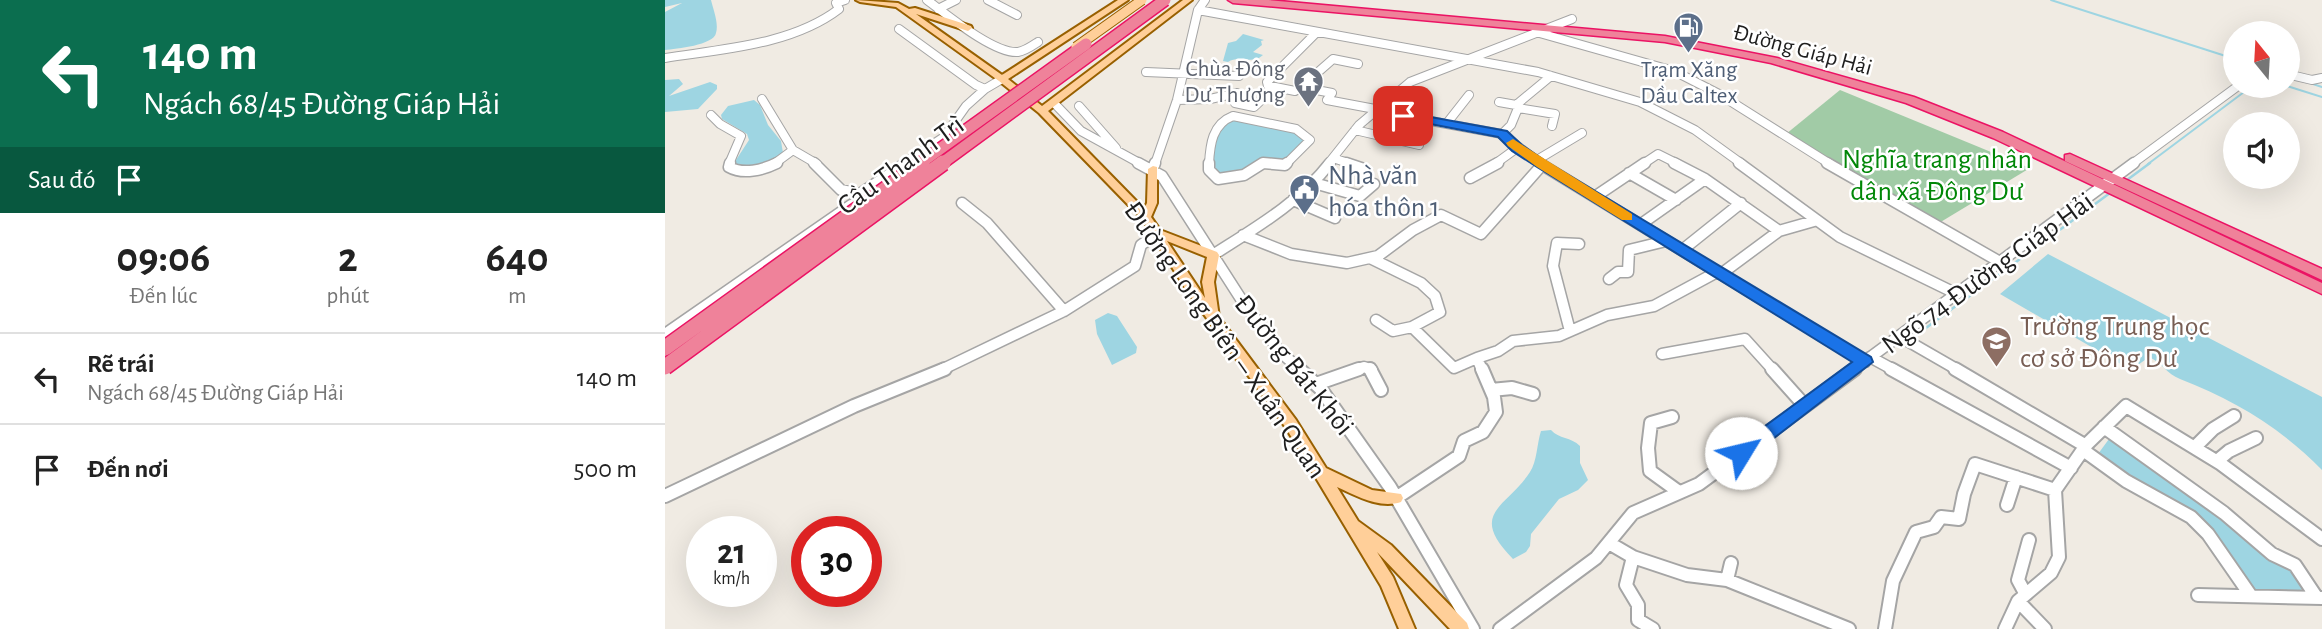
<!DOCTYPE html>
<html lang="vi">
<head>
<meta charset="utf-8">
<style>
	:root { --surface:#fff; --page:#f6f6f6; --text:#222; --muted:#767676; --line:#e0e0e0 }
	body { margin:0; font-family:"Alegreya Sans",sans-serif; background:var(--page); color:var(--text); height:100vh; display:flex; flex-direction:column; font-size:26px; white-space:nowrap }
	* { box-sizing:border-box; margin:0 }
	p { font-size:23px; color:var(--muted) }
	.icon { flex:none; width:38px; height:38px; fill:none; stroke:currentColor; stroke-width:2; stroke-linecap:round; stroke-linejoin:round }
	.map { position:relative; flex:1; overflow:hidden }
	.side { display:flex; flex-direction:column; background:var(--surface); width:665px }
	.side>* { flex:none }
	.top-card { background:#0b6e4f; color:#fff; overflow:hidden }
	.needle { width:46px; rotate:342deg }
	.buttons { position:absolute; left:1558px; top:21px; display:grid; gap:14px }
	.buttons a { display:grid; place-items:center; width:77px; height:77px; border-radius:50%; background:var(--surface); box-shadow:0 7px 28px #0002; font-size:35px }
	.speed { position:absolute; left:21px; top:516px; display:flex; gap:14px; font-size:35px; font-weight:700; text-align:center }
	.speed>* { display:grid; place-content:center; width:91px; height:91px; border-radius:50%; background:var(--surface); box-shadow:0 7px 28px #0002; line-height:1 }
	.speed small { font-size:18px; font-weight:400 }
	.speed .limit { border:10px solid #d22; background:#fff; color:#111 }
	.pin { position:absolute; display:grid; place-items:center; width:60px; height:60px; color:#fff; margin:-30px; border-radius:14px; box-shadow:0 4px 10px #0006 }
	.me { position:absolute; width:77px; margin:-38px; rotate:54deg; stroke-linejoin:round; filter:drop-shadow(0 0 5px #0008) }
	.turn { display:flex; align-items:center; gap:24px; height:147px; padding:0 28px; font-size:32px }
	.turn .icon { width:91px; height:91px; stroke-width:2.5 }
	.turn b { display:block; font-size:49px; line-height:60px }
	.then { display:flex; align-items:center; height:66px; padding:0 28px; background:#0003; gap:14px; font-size:26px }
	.eta { display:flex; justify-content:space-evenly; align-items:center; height:119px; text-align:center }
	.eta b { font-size:42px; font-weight:700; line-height:49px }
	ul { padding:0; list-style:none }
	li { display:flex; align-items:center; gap:21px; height:91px; padding:0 28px; border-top:2px solid var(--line) }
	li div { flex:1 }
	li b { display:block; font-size:26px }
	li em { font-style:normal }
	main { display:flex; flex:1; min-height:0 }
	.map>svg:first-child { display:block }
	.cemetery { fill:#a1cba6 }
	.water { fill:#9ed5e2 }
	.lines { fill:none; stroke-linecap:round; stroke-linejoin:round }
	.stream-far1 { stroke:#9ed5e2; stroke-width:2 }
	.stream { stroke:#9ed5e2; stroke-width:2.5 }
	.minor-far2-casing { stroke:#a5a5a5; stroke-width:10 }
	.minor-far1-casing { stroke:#a5a5a5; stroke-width:13 }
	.minor-casing { stroke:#a5a5a5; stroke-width:16 }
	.major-casing { stroke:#986000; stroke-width:4 }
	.highway-casing { stroke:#eb1364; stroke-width:3 }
	.minor-far2 { stroke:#fff; stroke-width:8 }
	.minor-far1 { stroke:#fff; stroke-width:10 }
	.minor { stroke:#fff; stroke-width:12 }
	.major { fill:#ffcf99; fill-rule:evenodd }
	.highway { fill:#ef829a; fill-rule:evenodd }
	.major-bridge-casing { stroke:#986000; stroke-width:11; stroke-linecap:butt }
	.highway-bridge-far1-casing { stroke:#eb1364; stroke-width:14; stroke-linecap:butt }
	.highway-bridge-casing { stroke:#eb1364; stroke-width:18; stroke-linecap:butt }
	.major-bridge { stroke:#ffcf99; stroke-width:9 }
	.highway-bridge-far1 { stroke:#ef829a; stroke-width:11 }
	.highway-bridge { stroke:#ef829a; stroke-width:15 }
	.route { fill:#1a73e8; stroke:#114b97; stroke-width:2 }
	.slow { fill:#f59e0b }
	.labels { text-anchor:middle; stroke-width:5; stroke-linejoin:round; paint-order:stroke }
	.far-street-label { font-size:23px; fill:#1e1e1e; stroke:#fff }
	.far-worship-label { font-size:23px; fill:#5b616d; stroke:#fff; text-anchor:end }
	.far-service-label { font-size:23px; fill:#4e5e75; stroke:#fff }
	.park-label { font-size:28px; fill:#018707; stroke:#fff }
	.street-label { font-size:28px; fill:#1e1e1e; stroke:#fff }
	.service-label { font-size:28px; fill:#4e5e75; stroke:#fff; text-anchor:start }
	.education-label { font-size:28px; fill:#785e54; stroke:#fff; text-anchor:start }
</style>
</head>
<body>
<main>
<section class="side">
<div class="top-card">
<div class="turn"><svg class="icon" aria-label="left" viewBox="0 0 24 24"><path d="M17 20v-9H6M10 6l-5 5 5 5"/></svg><div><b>140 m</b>Ngách 68/45 Đường Giáp Hải</div></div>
<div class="then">Sau đó<svg class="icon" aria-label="arrive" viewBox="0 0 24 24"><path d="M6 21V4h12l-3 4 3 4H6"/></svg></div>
</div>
<div class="eta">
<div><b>09:06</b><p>Đến lúc</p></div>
<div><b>2</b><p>phút</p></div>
<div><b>640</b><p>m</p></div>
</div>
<ul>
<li><svg class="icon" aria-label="left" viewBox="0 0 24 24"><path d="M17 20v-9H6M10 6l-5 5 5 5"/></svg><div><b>Rẽ trái</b><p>Ngách 68/45 Đường Giáp Hải</p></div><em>140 m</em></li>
<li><svg class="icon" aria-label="arrive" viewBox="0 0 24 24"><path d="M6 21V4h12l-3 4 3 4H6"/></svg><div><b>Đến nơi</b></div><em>500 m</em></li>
</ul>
</section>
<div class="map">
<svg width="1657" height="629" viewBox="0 0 1657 629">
	<rect width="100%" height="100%" fill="#f0ebe3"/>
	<path class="cemetery" d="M1175,90L1365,168L1274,223L1121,134Z"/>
	<path class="water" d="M0,0H46C48,9 54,23 51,33C49,45 11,49 0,50V12L17,3L0,7Z
		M578,34L599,40L596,41L597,45L588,52L598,55C587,65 574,55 563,62L558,61L563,43L571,41Z
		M14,79L18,84L4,96L45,82L52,85V89L33,109L0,112V80Z
		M89,100L95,105L103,125L116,141L118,153L97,165L74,167L69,163L84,140L82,134L57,119L56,115L63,106Z
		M566,120L628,132L640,139L621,162L554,178L546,165L552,133Z
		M1383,254L1657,397V470C1615,427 1569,400 1515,379C1502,374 1496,362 1484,357L1466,370L1335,294Z
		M443,313L452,316L472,347L471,353L447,365L432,334L430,320Z
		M886,430C894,439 906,437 915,446V463L923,480L913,490L894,499L866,534L865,546L861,552L848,559C802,512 842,508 865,472C872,462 872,443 876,431Z
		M1444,439L1451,440L1622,564L1638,588L1633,592L1589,589L1515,505L1465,478L1433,454Z"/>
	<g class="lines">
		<path class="stream-far1" d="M1386,0L1570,59
			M1645,83L1657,87
			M1622,86L1657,97
			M1483,164L1587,86"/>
		<path class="stream" d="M1462,180L1485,163
			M1250,336L1445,193"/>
		<defs>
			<path id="minor-far2" d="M262,0C281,14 329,54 353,52C360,51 367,46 373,42
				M323,0L352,15
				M273,9L291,0
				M533,10L873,72L975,102L1030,130L1077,164
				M234,29L311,85L320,89L337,79
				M871,32L1009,71L1054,94L1165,164
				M0,58C57,49 127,45 174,9L171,3L180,0
				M481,72L574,76
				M1622,74L1647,80L1657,78
				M886,76L851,105L853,108L890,114L887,126
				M610,87L603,86L602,82L651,33
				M636,87L668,59L693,64
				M97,99L128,150L152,164
				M512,100L545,99L572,93L570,103L589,107L610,87L630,91L636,87L667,93L662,100L710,109
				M834,102L851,105
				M389,103L416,131L476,164
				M414,106L451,148
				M715,108L738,116L837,134L876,164
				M46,115L55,124L76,136L64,164
				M782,123L804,95
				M690,130L754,145
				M837,134L846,125L853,108
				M668,158L686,164
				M872,160L917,133
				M109,164L128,150
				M238,164L279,137L301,106L320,89
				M490,164L512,100L533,10L540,0
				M544,164C545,145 547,124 568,116L631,129L645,140L621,164
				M596,164H614
				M663,164L694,125L745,82L907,19
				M830,164L852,148
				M978,164L993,154L1013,164
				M1467,164L1573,86"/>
			<path id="minor-far1" d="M65,163L64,167C78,175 98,170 112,163
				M149,163L176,190L195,194L241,163
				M473,163L497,176L576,299L615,352L636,370
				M544,163V170L553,179L579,175L598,163L620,165L622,163
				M681,163L699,169
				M874,163L1200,362
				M1009,163L1040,179L1114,231
				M1074,163L1175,237L1292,294
				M1162,163L1335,262
				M488,169L490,163
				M964,173L1011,200
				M805,178L833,163
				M649,183L695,196L709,184
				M934,194L980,163
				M628,200L670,218
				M297,203L322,223L399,311
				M979,222L1040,179
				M578,235L626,254L682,263L713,256L748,230L776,215L816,234L877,165
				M1021,247L1076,203
				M548,255C590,228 634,203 665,163
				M707,259L756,283L770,296L775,312L747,327L728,331L711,320
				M1060,271L1114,231L1149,221
				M944,279L953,272H963L964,250L1001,241
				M747,327L789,368L812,358
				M905,331L888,266L892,243L914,244
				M0,334L186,205
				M1234,336L1293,370
				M997,354L1080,339L1108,370
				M1205,357L1229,370
				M276,370L399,311L470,266L476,245L493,233
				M689,370L699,367L707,370
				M817,370L812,358L833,351L848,341L894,336L942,315L989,306L1052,272
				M1188,370L1469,163"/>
			<path id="minor" d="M634,369L655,388L725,487L808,629
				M705,369L716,390
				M1107,369L1140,406
				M1226,369L1406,468
				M1290,369L1421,446
				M651,384L694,369
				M826,390L847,388L868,394
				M1007,417L986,423L983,448L985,471L1014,492
				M1439,427L1559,513L1607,554L1630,565L1652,598
				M1530,447L1548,429L1569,416
				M1418,450L1461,481L1526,517L1543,534L1586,596
				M1552,461L1564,451L1591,438
				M0,496L189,406L280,369
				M731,498L794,456L799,441L818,432L831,412L829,397L817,369
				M1342,505L1351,477
				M944,543L968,557L1022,575L1062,580L1184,629
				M968,557L961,585L973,605V620L988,629
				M1062,580L1066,563
				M1360,593L1353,580L1364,540
				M1533,595L1657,598
				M1353,601L1380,629
				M835,629L931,558L968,513L1034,484L1190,369
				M1220,629L1228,581L1251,532L1269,527L1276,517L1294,519L1299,494L1310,464L1390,490
				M1340,629L1353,601L1386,573L1394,557L1390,490L1422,444L1461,406L1556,464L1657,539"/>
			<path id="major" d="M191,0L233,3L244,9L250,8L306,26L307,28L303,31L251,14L337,75L453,0H463L343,79L377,106L518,0H527L383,111L479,209L482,203L483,169L488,166L492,167V203L486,217L495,230L552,252L554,255L549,282L554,317L631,420L661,468L707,490L736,494L738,498L736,502C714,509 692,496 672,487L693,521L726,545L802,623L804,629H785L712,552L728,577L750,629H734L716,586L621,428L520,288L477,219L374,113L334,81L231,7L195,2ZM502,241L542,257L537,282L540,298Z"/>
			<path id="highway" d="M563,0H603L1000,36L1112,58L1249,97L1338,132L1657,283V294L1328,138L1241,103L1106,63L1000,42L568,3Z
				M1405,154L1657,269V280L1400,161V155Z"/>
		</defs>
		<use href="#minor-far2" class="minor-far2-casing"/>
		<use href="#minor-far1" class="minor-far1-casing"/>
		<use href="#minor" class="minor-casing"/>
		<use href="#major" class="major-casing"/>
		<use href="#highway" class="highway-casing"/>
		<use href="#minor-far2" class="minor-far2"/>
		<use href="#minor-far1" class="minor-far1"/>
		<use href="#minor" class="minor"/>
		<use href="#major" class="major"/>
		<use href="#highway" class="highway"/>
		<defs>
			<path id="major-bridge" d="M411,47L477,0"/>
			<path id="highway-bridge-far1" d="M254,164L421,44
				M276,164L500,0"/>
			<path id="highway-bridge" d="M0,348L257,163
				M0,367L278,163"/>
		</defs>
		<use href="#major-bridge" class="major-bridge-casing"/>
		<use href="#highway-bridge-far1" class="highway-bridge-far1-casing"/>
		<use href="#highway-bridge" class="highway-bridge-casing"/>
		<use href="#major-bridge" class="major-bridge"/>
		<use href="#highway-bridge-far1" class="highway-bridge-far1"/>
		<use href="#highway-bridge" class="highway-bridge"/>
	</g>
	<path class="route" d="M738,112L842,131L857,145L882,162L1206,357L1208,362L1083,458L1076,460L1070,458L1067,453L1070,448L1187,362L872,167L847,151L833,137L734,118L732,116Z"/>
	<path class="slow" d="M848,139L967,214V220H957L872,167L843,146L841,143Z"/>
	<defs>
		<symbol id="fuel-pin" viewBox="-11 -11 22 30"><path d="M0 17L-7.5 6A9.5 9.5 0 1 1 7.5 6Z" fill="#5c6f8a" stroke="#fff"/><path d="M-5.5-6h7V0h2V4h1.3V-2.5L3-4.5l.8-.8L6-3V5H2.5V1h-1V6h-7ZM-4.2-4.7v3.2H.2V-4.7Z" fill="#fff"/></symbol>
		<symbol id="temple-pin" viewBox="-11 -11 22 30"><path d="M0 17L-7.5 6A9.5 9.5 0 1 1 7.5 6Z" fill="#6b7280" stroke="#fff"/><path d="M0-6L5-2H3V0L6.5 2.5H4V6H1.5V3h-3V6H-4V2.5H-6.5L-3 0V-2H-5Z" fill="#fff"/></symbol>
		<symbol id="civic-pin" viewBox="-11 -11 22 30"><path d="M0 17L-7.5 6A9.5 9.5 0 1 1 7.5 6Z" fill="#5c6f8a" stroke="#fff"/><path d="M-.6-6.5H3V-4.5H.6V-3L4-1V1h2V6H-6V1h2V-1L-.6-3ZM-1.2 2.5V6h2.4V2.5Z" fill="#fff"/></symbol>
		<symbol id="school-pin" viewBox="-11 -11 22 30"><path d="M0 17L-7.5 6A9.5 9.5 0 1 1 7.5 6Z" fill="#8d6e63" stroke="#fff"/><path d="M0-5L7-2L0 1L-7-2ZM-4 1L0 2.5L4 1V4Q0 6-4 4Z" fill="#fff"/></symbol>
	</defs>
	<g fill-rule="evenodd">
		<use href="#fuel-pin" x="1006" y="10" width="35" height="47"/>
		<use href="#temple-pin" x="626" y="64" width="35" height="47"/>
		<use href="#civic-pin" x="622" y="172" width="35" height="47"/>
		<use href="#school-pin" x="1314" y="324" width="35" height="47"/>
	</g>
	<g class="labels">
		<g class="far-street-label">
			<text transform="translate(1138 49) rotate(15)" y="8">Đường Giáp Hải</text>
		</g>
		<g class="far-worship-label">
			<text x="620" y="76">Chùa Đông<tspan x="620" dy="26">Dư Thượng</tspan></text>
		</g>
		<g class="far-service-label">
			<text x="1024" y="77">Trạm Xăng<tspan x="1024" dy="26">Dầu Caltex</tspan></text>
		</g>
		<g class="park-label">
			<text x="1272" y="168">Nghĩa trang nhân<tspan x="1272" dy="32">dân xã Đông Dư</tspan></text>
		</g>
		<g class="street-label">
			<text transform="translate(235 164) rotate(-36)" y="10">Cầu Thanh Trì</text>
			<text transform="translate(1322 272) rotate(-36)" y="10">Ngõ 74 Đường Giáp Hải</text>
			<text transform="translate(561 339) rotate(55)" y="10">Đường Long Biên – Xuân Quan</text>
			<text transform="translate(630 364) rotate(51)" y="10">Đường Bát Khối</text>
		</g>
		<g class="service-label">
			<text x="663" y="184">Nhà văn<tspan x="663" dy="32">hóa thôn 1</tspan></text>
		</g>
		<g class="education-label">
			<text x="1355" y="335">Trường Trung học<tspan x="1355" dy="32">cơ sở Đông Dư</tspan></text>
		</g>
	</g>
</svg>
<div class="buttons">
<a><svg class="needle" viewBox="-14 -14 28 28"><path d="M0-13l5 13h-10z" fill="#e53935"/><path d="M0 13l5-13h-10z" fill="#767676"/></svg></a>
<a><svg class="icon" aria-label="sound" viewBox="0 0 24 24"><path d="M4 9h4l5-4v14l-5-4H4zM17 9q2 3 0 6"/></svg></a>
</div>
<div class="speed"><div>21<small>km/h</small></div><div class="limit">30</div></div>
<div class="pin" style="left:738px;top:116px;background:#d93025"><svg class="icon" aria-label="arrive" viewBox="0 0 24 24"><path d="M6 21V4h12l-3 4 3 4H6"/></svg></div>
<svg class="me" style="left:1076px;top:453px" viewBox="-20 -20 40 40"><circle r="19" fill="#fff"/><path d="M0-13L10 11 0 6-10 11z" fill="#1a73e8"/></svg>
</div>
</main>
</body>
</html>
